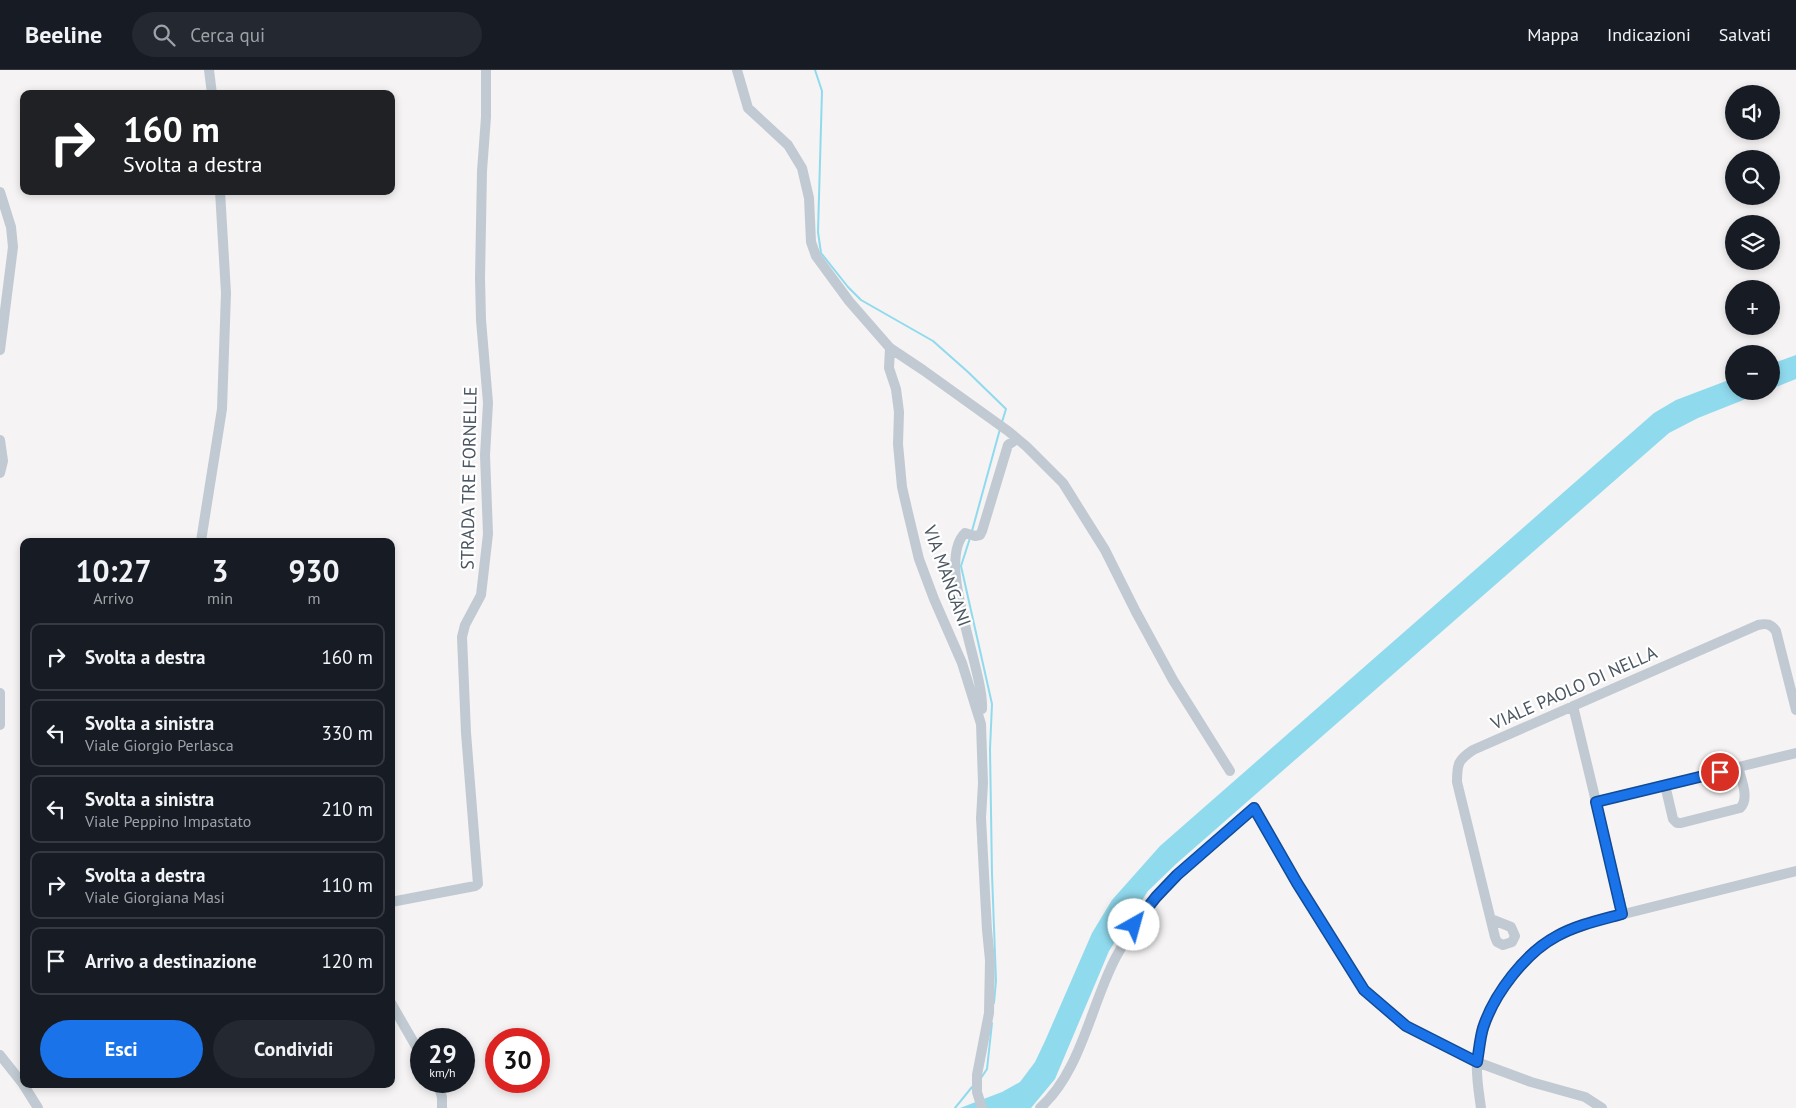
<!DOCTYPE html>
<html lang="it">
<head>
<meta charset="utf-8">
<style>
	:root { --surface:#171b24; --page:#242831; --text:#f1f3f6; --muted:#9ea1a6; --line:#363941; --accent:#1a73e8 }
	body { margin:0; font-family:"PT Sans",sans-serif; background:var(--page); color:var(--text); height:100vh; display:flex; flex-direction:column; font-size:19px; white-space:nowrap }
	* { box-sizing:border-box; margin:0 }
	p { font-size:16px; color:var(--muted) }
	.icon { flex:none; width:28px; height:28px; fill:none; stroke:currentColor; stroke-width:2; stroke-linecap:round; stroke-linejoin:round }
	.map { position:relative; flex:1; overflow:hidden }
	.details { position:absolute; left:20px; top:468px; width:375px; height:550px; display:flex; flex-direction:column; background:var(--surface); border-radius:10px; box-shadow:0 2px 8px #0003 }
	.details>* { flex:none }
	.guide { position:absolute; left:20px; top:20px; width:375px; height:105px; border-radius:10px; box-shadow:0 2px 8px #0003; background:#202124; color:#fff; overflow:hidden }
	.fabs { position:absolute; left:1725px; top:15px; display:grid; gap:10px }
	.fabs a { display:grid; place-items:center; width:55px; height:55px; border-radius:50%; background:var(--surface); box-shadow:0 2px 8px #0003; font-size:25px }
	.speed { position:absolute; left:410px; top:958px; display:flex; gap:10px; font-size:25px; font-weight:700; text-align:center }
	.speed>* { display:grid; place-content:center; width:65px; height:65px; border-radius:50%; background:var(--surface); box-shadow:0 2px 8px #0003; line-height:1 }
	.speed small { font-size:12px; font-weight:400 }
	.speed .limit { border:8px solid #d22; background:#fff; color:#111 }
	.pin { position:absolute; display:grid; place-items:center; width:42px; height:42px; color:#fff; margin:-21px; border:2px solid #fff; border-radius:50%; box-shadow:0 1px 5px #0007 }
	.me { position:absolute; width:55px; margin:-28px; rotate:38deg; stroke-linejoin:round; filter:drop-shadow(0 0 4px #0008) }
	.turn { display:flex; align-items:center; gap:18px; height:105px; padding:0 20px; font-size:22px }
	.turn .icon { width:65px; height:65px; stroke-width:2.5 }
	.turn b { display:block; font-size:35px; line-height:42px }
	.eta { display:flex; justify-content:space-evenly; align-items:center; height:85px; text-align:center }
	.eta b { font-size:30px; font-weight:600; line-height:35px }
	.primary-button { display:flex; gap:10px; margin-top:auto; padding:10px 20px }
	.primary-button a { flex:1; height:58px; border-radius:30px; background:var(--accent); color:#fff; font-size:20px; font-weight:600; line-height:58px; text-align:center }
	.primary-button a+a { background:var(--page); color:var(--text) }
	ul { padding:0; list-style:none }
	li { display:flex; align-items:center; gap:15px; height:68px; margin:0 10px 8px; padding:0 10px; border:2px solid var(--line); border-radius:10px }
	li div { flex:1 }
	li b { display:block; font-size:19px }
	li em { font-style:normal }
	header { display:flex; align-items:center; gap:30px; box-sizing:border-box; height:70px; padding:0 25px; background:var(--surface); border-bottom:1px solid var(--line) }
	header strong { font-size:24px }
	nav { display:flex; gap:28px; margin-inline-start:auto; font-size:18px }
	.search { width:350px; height:45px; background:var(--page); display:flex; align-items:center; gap:12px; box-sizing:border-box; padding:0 18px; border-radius:28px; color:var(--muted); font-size:19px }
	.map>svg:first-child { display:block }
	.water { fill:#90daee }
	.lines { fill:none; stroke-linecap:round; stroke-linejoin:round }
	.stream { stroke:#90daee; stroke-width:2 }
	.minor { stroke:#c1cad2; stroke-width:10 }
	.route-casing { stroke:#114b97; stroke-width:12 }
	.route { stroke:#1a73e8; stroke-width:9 }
	.labels { text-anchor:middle; stroke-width:4.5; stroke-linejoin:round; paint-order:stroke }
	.street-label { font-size:18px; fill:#4a5661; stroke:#fff }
</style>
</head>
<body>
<header>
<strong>Beeline</strong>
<div class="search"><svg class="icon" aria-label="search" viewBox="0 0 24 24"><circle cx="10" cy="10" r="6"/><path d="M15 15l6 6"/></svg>Cerca qui</div>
<nav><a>Mappa</a><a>Indicazioni</a><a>Salvati</a></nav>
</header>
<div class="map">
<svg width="1796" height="1038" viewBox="0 0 1796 1038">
	<rect width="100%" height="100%" fill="#f5f3f3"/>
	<path class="water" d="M1796,285V309L1771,319V294Z
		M1734,308V321H1766L1698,348L1669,363L1176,794L1148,821L1109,881L1055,1009L1031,1038H960L1002,1022L1020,1012L1035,992L1045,971L1092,863L1112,830L1160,776L1654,343L1676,330Z"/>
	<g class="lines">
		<path class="stream" d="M815,0L822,21L818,162L821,183L848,217L861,230L933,271L968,302L1006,339L1002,352
			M972,461L1000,359
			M970,468L961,496L992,634L990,679L992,804L996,911L994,933
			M981,1008L987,999L992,953
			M955,1038L972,1017"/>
		<path class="minor" d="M209,0L212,24
			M737,0L748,38L788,75L802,98L809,128L811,172L816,186L849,231L890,278L889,298L896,319L899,342L898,374L902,417L908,443L919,489L934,529L962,593L981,654L983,713L981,748L987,860L990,890L989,943L977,1005V1022L982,1038
			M0,122L11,157L13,177L0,280
			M890,278L923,300L1008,361L1026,376L1063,413L1105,480L1136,542L1173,610L1230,701
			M0,370L3,391L0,403
			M201,471L222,339L226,223L220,121
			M0,623V655
			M1573,636L1623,844
			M982,639C984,599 935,492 965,463L975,466L980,465L982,461L1008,375L1017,369
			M1665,715L1673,749L1677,753H1681L1740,738C1750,729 1741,709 1738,697
			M1596,732L1796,683
			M391,832L475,816L478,814L466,663L462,567L465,555L481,525L488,464L485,385L488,333L481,250L480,208L482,101L486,47V0
			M1491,849L1511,857L1515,866L1512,872L1503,875L1497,872L1495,867L1457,712C1457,694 1458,690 1473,680L1758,555C1767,553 1771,554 1776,561L1796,640
			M391,933L421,985
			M0,985L23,1014L38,1038
			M437,1011L442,1027V1038
			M1040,1038C1081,1002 1091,934 1116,887C1149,823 1202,783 1254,737L1297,813L1364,920L1406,956L1477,992L1531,1012L1585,1027L1602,1038
			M1481,1038C1479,1023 1476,1007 1477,992C1481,943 1512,891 1556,867C1566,861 1578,858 1588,853L1796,801"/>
	</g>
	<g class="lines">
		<defs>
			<path id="route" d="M1134,855L1156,827L1177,805L1254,738L1297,813L1364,920L1406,956L1477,992C1479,981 1480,968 1483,958C1494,924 1525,883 1557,866C1577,855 1600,850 1622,844L1596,732L1720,702"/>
		</defs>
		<use href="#route" class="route-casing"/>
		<use href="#route" class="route"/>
	</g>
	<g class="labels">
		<g class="street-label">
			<text transform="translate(469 408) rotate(-89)" y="6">STRADA TRE FORNELLE</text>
			<text transform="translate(947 506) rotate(70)" y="6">VIA MANGANI</text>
			<text transform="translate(1574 618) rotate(-24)" y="6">VIALE PAOLO DI NELLA</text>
		</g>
	</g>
</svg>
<div class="fabs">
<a><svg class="icon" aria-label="sound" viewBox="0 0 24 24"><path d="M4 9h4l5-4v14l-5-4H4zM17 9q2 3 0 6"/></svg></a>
<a><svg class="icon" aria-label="search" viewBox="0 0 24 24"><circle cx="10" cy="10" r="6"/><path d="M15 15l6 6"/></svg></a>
<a><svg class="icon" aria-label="layers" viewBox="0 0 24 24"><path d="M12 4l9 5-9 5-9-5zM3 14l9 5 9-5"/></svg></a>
<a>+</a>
<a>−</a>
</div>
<div class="speed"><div>29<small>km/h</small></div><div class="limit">30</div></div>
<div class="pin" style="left:1720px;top:702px;background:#d93025"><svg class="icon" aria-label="arrive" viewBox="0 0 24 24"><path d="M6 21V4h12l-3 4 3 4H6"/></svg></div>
<svg class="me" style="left:1134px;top:855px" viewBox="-20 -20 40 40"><circle r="19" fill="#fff"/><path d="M0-13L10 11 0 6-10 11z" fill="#1a73e8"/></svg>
<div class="guide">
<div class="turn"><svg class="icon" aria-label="right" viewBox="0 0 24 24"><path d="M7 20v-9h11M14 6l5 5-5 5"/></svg><div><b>160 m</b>Svolta a destra</div></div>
</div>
<section class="details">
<div class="eta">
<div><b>10:27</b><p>Arrivo</p></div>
<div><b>3</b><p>min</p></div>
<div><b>930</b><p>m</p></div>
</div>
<ul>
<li><svg class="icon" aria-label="right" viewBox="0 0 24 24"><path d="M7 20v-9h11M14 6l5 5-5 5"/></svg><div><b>Svolta a destra</b></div><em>160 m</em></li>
<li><svg class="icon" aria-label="left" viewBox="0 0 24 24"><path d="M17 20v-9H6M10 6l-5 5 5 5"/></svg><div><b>Svolta a sinistra</b><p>Viale Giorgio Perlasca</p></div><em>330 m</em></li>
<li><svg class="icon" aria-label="left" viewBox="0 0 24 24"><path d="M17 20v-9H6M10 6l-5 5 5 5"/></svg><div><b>Svolta a sinistra</b><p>Viale Peppino Impastato</p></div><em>210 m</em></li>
<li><svg class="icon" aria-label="right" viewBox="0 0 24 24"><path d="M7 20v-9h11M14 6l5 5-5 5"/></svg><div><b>Svolta a destra</b><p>Viale Giorgiana Masi</p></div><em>110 m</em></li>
<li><svg class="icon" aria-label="arrive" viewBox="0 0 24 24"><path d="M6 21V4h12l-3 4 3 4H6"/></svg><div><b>Arrivo a destinazione</b></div><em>120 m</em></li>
</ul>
<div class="primary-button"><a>Esci</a><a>Condividi</a></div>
</section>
</div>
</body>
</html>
